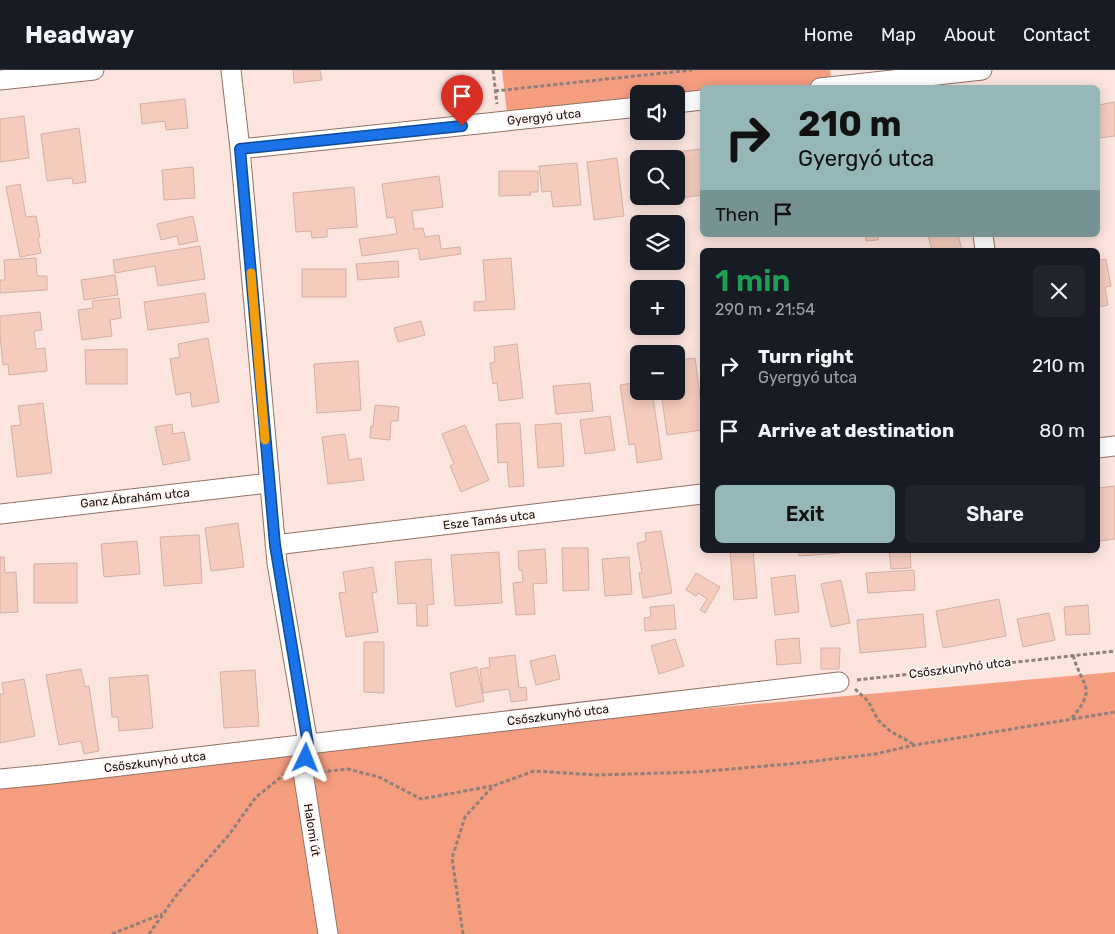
<!DOCTYPE html>
<html lang="en">
<head>
<meta charset="utf-8">
<style>
	:root { --surface:#171b24; --page:#20242c; --text:#f1f3f6; --muted:#9ea1a6; --line:#363941; --accent:#95b7b7 }
	body { margin:0; font-family:Rubik,sans-serif; background:var(--page); color:var(--text); height:100vh; display:flex; flex-direction:column; font-size:19px; white-space:nowrap }
	* { box-sizing:border-box; margin:0 }
	p { font-size:16px; color:var(--muted) }
	.icon { flex:none; width:28px; height:28px; fill:none; stroke:currentColor; stroke-width:2; stroke-linecap:round; stroke-linejoin:round }
	.map { position:relative; flex:1; overflow:hidden }
	.panel { position:absolute; left:700px; top:178px; width:400px; height:305px; display:flex; flex-direction:column; background:var(--surface); border-radius:8px; box-shadow:0 2px 12px #0003 }
	.panel>* { flex:none }
	.hud { position:absolute; left:700px; top:15px; width:400px; height:152px; border-radius:8px; box-shadow:0 2px 12px #0003; background:#95b7b7; color:#111; overflow:hidden }
	.tools { position:absolute; left:630px; top:15px; display:grid; gap:10px }
	.tools a { display:grid; place-items:center; width:55px; height:55px; border-radius:8px; background:var(--surface); box-shadow:0 2px 12px #0003; font-size:25px }
	.pin { position:absolute; display:grid; place-items:center; width:42px; height:42px; color:#fff; margin:-51px -21px; border-radius:50% 50% 50% 0; rotate:-45deg; box-shadow:0 0 5px #0007 }
	.pin .icon { rotate:45deg }
	.me { position:absolute; width:55px; margin:-28px; rotate:2deg; stroke-linejoin:round; filter:drop-shadow(0 0 4px #0008) }
	.turn { display:flex; align-items:center; gap:18px; height:105px; padding:0 15px; font-size:22px }
	.turn .icon { width:65px; height:65px; stroke-width:2.5 }
	.turn b { display:block; font-size:35px; line-height:42px }
	.then { display:flex; align-items:center; height:48px; padding:0 15px; background:#0003; gap:10px; font-size:19px }
	.round { display:grid; place-items:center; flex:none; width:52px; height:52px; border-radius:8px; background:var(--page) }
	.overview { display:flex; align-items:center; justify-content:space-between; height:85px; padding:0 15px }
	h1 { font-size:30px; font-weight:600; line-height:38px; color:#1e9e55 }
	.action { display:flex; gap:10px; margin-top:auto; padding:10px 15px }
	.action a { flex:1; height:58px; border-radius:8px; background:var(--accent); color:#111; font-size:20px; font-weight:600; line-height:58px; text-align:center }
	.action a+a { background:var(--page); color:var(--text) }
	ul { padding:0; list-style:none }
	li { display:flex; align-items:center; gap:15px; height:65px; padding:0 15px }
	li div { flex:1 }
	li b { display:block; font-size:19px }
	li em { font-style:normal }
	header { display:flex; align-items:center; gap:30px; box-sizing:border-box; height:70px; padding:0 25px; background:var(--surface); border-bottom:1px solid var(--line) }
	header strong { font-size:24px }
	nav { display:flex; gap:28px; margin-inline-start:auto; font-size:18px }
	.map>svg:first-child { display:block }
	.green { fill:#f59d7f }
	.building { fill:#f4cbbd; stroke:#d3b0a4 }
	.lines { fill:none; stroke-linecap:round; stroke-linejoin:round }
	.street-casing { stroke:#927266; stroke-width:21 }
	.path { stroke:#917f7a; stroke-width:3; stroke-dasharray:4 2.5; stroke-linecap:butt }
	.street { stroke:#fff; stroke-width:19 }
	.route-casing { stroke:#114b97; stroke-width:12 }
	.route { stroke:#1a73e8; stroke-width:9 }
	.slow { stroke:#f59e0b; stroke-width:9 }
	.labels { text-anchor:middle; stroke-width:4; stroke-linejoin:round; paint-order:stroke }
	.street-label { font-size:12px; fill:#1d110d; stroke:#fef6f4 }
</style>
</head>
<body>
<header>
<strong>Headway</strong>
<nav><a>Home</a><a>Map</a><a>About</a><a>Contact</a></nav>
</header>
<div class="map">
<svg width="1115" height="864" viewBox="0 0 1115 864">
	<rect width="100%" height="100%" fill="#fce5de"/>
	<path class="green" d="M502,0H830L832,16L702,18V30L676,24H639V37L508,51Z
		M1115,602V864H0V709L308,674Z"/>
	<path class="building" d="M293,0H320L322,10L294,13Z
		M185,29L188,58L166,60L165,51L142,54L140,34Z
		M1115,32V66L1098,68V35Z
		M24,46L29,88L0,92V49Z
		M79,58L86,112L73,114L72,108L47,111L41,64Z
		M702,79V125L680,128L674,82Z
		M666,85V89H644Z
		M617,88L624,146L594,150L587,92Z
		M577,93L581,135L553,137L551,121L542,122L539,96Z
		M193,97L195,128L164,130L162,100Z
		M499,101H538V122H530L531,125L499,126Z
		M639,105V118L633,119L631,106Z
		M439,106L443,137L412,141L414,159L423,158L425,167L439,165L441,179L460,177L461,184L420,190L418,178L362,186L359,169L397,164L394,147L387,148L382,114Z
		M20,114L26,147L36,146L40,167L38,168L41,183L20,187L6,117Z
		M354,117L357,157L327,159V167L312,168L311,161L296,162L293,123Z
		M643,126H673L674,131L645,135Z
		M193,146L198,171L179,175L177,166L161,170L157,154Z
		M866,165H878V170L866,171Z
		M928,165H958L962,180H932Z
		M200,176L205,209L158,216L155,196L115,203L113,190Z
		M36,188L37,206H47V220L0,223V210H5L4,190Z
		M511,188L515,239L474,241V232L486,231L483,190Z
		M1106,189L1111,216L1105,217L1108,235L1098,237V190Z
		M398,191L399,207L358,210L356,194Z
		M302,199H346V227H302Z
		M115,205L118,225L84,230L81,210Z
		M205,223L209,252L148,260L144,232Z
		M119,228L121,248L110,250L112,266L82,270L78,240L93,238L92,231Z
		M40,242L42,260L34,261L36,279L45,278L47,301L9,305L8,294L3,295L0,266V246Z
		M421,251L425,265L398,272L394,258Z
		M208,268L219,332L192,337L190,322L176,325L170,289L180,287L178,274Z
		M517,274L523,328L499,331L497,313L493,314L490,293L495,292L494,277Z
		M127,279V314H86L85,280Z
		M695,288L702,341V360L667,365L661,321H676V299H681L680,290Z
		M358,291L361,340L317,343L314,294Z
		M639,312V321H652L662,389L637,393L635,374L629,375L620,315Z
		M590,313L593,341L556,344L553,316Z
		M43,333L52,403L17,407L11,356L21,355L18,336Z
		M375,335L399,337L398,351H391L390,370L370,368L371,356H373Z
		M610,346L615,380L585,384L580,350Z
		M520,353L524,416L509,417L507,392L498,393L496,354Z
		M561,353L564,396L538,398L535,355Z
		M172,354L173,364L184,362L190,390L163,395L155,357Z
		M465,355L489,410L461,422L450,396L454,394L442,364Z
		M345,364L349,390L361,388L364,410L328,414L322,367Z
		M1115,416V469L1100,471L1098,452V418Z
		M238,453L244,497L211,501L205,458Z
		M661,461L672,523L643,528L639,503H642L637,473L646,471L645,463Z
		M199,465L202,513L164,516L160,467Z
		M137,471L140,504L104,507L101,474Z
		M562,478H588L589,520L563,521Z
		M545,479L547,513L533,514L535,544L516,545L513,513L523,512L522,500H519L518,481Z
		M730,480H753L757,528L734,530Z
		M798,480H841V483L799,486Z
		M889,480H910L911,498L891,499Z
		M499,482L502,533L455,536L451,485Z
		M0,487H4L5,503L16,502L18,542L0,543Z
		M629,487L632,524L605,526L602,489Z
		M431,489L434,534L427,535L428,556H417L416,533L398,534L395,492Z
		M77,493V533H34V494Z
		M373,497L377,522L372,523L378,562L346,567L339,523L346,522L343,502Z
		M914,500L915,520L868,523L866,503Z
		M696,503L720,517L705,543L700,540L707,529L698,523L696,526L686,520Z
		M795,505L799,542L775,545L771,508Z
		M841,510L850,553L831,557L821,514Z
		M999,529L1006,566L943,578L936,541Z
		M674,535L676,559L645,561L644,548L651,547L650,537Z
		M1088,535L1090,564L1066,565L1064,537Z
		M1049,543L1055,570L1023,577L1017,549Z
		M923,544L926,577L860,583L857,550Z
		M799,568L801,593L777,595L775,570Z
		M675,569L684,596L659,604L651,576Z
		M364,572H384V623L364,622Z
		M821,578H840L839,599H821Z
		M515,585L519,618L526,617L527,630L511,632L509,619L483,623L480,599L490,597L489,588Z
		M555,585L560,609L536,615L530,591Z
		M477,597L484,631L456,637L450,603Z
		M81,599L85,617L89,616L99,681L84,684L81,671L59,675L46,605Z
		M255,600L259,656L224,658L220,602Z
		M148,605L153,658L119,661L118,647H112L109,608Z
		M24,609L35,666L0,673V624H4L2,613Z"/>
	<g class="lines">
		<defs>
			<path id="street" d="M231,0L240,79L277,493L308,674L303,702L328,864
				M0,10L94,0
				M820,18L982,0
				M676,33L702,30
				M240,79L639,37
				M983,165L985,180
				M1098,378L1115,376
				M0,444L269,413
				M275,475L702,424
				M0,709L52,704L839,612"/>
		</defs>
		<use href="#street" class="street-casing"/>
		<path class="path" d="M493,0L497,34
			M495,21L692,0
			M857,610L1115,581
			M855,619L868,631L878,650L890,661L915,675
			M1072,648C1098,616 1082,618 1073,585
			M321,702L348,699L379,707L421,729L492,716
			M112,864L162,844
			M149,864L178,823L228,766L256,727L285,704
			M463,864L452,788L465,747L493,716L534,701L597,705L696,702L789,694L875,684L915,675L1115,642"/>
		<use href="#street" class="street"/>
	</g>
	<g class="lines">
		<defs>
			<path id="route" d="M306,688L308,674L275,475L240,79L462,56"/>
		</defs>
		<use href="#route" class="route-casing"/>
		<use href="#route" class="route"/>
		<path class="slow" d="M251,203L265,370"/>
	</g>
	<g class="labels">
		<g class="street-label">
			<text transform="translate(544 47) rotate(-6)" y="4">Gyergyó utca</text>
			<text transform="translate(135 428) rotate(-6)" y="4">Ganz Ábrahám utca</text>
			<text transform="translate(489 450) rotate(-7)" y="4">Esze Tamás utca</text>
			<text transform="translate(960 598) rotate(-7)" y="4">Csőszkunyhó utca</text>
			<text transform="translate(558 645) rotate(-7)" y="4">Csőszkunyhó utca</text>
			<text transform="translate(155 692) rotate(-7)" y="4">Csőszkunyhó utca</text>
			<text transform="translate(312 760) rotate(81)" y="4">Halomi út</text>
		</g>
	</g>
</svg>
<div class="tools">
<a><svg class="icon" aria-label="sound" viewBox="0 0 24 24"><path d="M4 9h4l5-4v14l-5-4H4zM17 9q2 3 0 6"/></svg></a>
<a><svg class="icon" aria-label="search" viewBox="0 0 24 24"><circle cx="10" cy="10" r="6"/><path d="M15 15l6 6"/></svg></a>
<a><svg class="icon" aria-label="layers" viewBox="0 0 24 24"><path d="M12 4l9 5-9 5-9-5zM3 14l9 5 9-5"/></svg></a>
<a>+</a>
<a>−</a>
</div>
<div class="pin" style="left:462px;top:56px;background:#d93025"><svg class="icon" aria-label="arrive" viewBox="0 0 24 24"><path d="M6 21V4h12l-3 4 3 4H6"/></svg></div>
<svg class="me" style="left:306px;top:688px" viewBox="-20 -20 40 40"><path d="M0-17L14 15 0 8-14 15z" fill="#1a73e8" stroke="#fff" stroke-width="4"/></svg>
<div class="hud">
<div class="turn"><svg class="icon" aria-label="right" viewBox="0 0 24 24"><path d="M7 20v-9h11M14 6l5 5-5 5"/></svg><div><b>210 m</b>Gyergyó utca</div></div>
<div class="then">Then<svg class="icon" aria-label="arrive" viewBox="0 0 24 24"><path d="M6 21V4h12l-3 4 3 4H6"/></svg></div>
</div>
<section class="panel">
<div class="overview"><div><h1>1 min</h1><p>290 m · 21:54</p></div><a class="round"><svg class="icon" aria-label="close" viewBox="0 0 24 24"><path d="M6 6l12 12M18 6L6 18"/></svg></a></div>
<ul>
<li><svg class="icon" aria-label="right" viewBox="0 0 24 24"><path d="M7 20v-9h11M14 6l5 5-5 5"/></svg><div><b>Turn right</b><p>Gyergyó utca</p></div><em>210 m</em></li>
<li><svg class="icon" aria-label="arrive" viewBox="0 0 24 24"><path d="M6 21V4h12l-3 4 3 4H6"/></svg><div><b>Arrive at destination</b></div><em>80 m</em></li>
</ul>
<div class="action"><a>Exit</a><a>Share</a></div>
</section>
</div>
</body>
</html>
